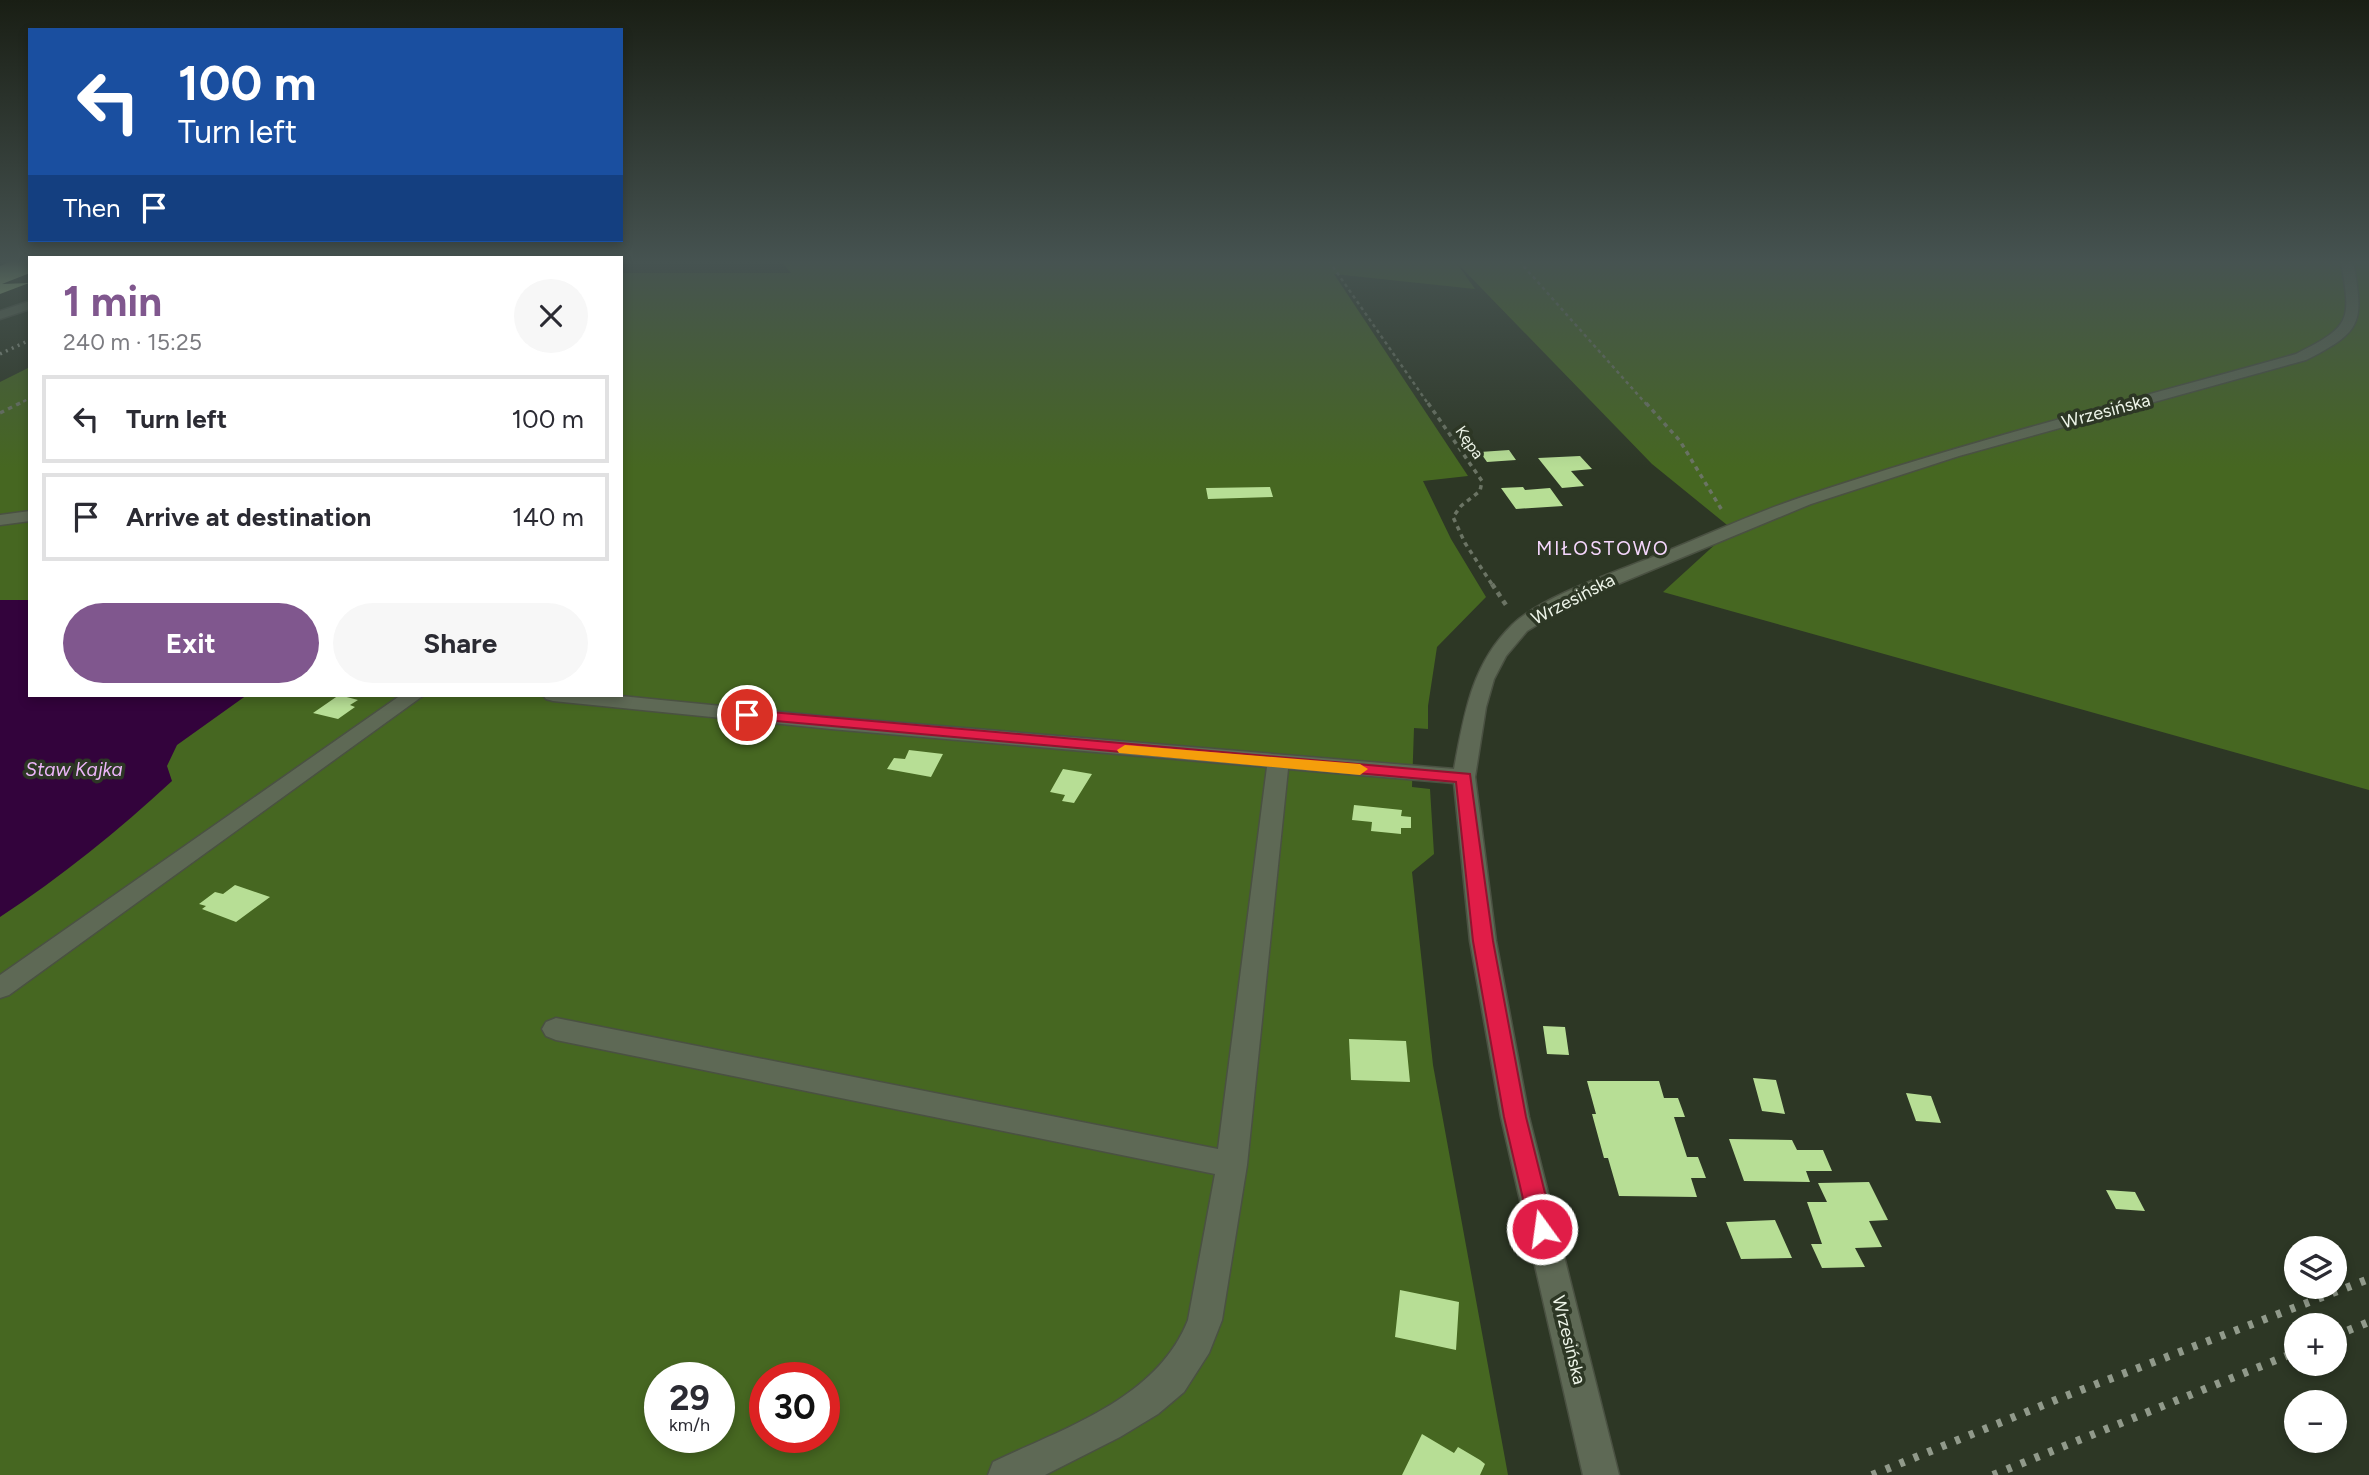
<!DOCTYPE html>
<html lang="en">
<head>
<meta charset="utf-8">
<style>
	:root { --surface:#fff; --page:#f7f7f7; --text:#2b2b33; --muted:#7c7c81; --line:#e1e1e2; --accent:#80578e }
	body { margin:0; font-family:Figtree,sans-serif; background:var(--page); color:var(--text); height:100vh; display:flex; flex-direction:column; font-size:26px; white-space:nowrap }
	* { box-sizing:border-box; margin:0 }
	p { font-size:23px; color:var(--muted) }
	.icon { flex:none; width:38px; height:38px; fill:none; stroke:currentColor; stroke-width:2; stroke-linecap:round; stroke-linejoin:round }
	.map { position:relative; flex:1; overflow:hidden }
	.side { position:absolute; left:28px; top:256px; width:595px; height:441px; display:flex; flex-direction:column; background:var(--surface); border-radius:0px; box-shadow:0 4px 10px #0003 }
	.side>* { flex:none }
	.top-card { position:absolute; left:28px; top:28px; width:595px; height:214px; border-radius:0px; box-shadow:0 4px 10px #0003; background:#1a4fa0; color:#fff; overflow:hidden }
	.controls { position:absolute; left:2284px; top:1236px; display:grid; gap:14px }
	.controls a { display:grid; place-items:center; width:63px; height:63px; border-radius:50%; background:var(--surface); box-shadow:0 4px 10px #0003; font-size:35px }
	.speed { position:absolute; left:644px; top:1362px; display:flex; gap:14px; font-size:35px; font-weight:700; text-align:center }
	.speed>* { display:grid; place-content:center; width:91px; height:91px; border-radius:50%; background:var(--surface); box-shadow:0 4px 10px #0003; line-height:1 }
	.speed small { font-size:18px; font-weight:400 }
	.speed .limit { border:10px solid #d22; background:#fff; color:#111 }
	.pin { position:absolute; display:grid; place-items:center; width:60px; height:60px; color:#fff; margin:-30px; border:4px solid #fff; border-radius:50%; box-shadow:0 2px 7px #0007 }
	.me { position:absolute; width:77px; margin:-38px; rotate:346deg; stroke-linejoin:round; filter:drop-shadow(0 0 5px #0008) }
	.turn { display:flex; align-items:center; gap:24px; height:147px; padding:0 35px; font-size:32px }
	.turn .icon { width:91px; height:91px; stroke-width:2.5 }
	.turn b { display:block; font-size:49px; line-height:60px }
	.then { display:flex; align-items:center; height:66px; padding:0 35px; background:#0003; gap:14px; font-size:26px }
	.round { display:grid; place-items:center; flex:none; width:74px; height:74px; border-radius:37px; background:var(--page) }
	.summary { display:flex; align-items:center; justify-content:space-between; height:119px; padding:0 35px }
	h1 { font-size:42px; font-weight:700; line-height:52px; color:var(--accent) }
	.cta { display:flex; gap:14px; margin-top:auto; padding:14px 35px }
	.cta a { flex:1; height:80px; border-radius:42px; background:var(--accent); color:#fff; font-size:28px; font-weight:700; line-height:80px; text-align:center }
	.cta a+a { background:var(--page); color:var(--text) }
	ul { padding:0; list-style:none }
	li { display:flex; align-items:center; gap:21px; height:88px; margin:0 14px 10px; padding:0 21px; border:4px solid var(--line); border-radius:0px }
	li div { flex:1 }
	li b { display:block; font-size:26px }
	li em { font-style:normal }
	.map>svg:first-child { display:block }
	.green { fill:#466721; fill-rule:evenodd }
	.water { fill:#33033c }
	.building { fill:#b7de95 }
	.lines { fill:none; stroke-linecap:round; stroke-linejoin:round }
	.minor-casing { stroke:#4a5142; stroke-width:3 }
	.path-far2 { stroke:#6b7464; stroke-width:2.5; stroke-dasharray:3.5 3.5; stroke-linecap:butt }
	.path-far1 { stroke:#6b7464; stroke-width:3.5; stroke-dasharray:4.5 4.5; stroke-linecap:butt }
	.path { stroke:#6b7464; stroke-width:4.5; stroke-dasharray:5 5; stroke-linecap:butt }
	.minor { fill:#5e6955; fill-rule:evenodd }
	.rail-far1 { stroke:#919a8b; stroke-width:3.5; stroke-dasharray:2 4.5; stroke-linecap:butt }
	.rail { stroke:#919a8b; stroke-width:8; stroke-dasharray:5 10; stroke-linecap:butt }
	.route { fill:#e11d48; stroke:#92132f; stroke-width:2 }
	.slow { fill:#f59e0b }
	.labels { text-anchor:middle; stroke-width:7; stroke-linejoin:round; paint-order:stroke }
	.far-street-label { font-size:16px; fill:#edf4e8; stroke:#2d3725 }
	.street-label { font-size:18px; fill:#edf4e8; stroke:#2d3725 }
	.neighbourhood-label { font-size:19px; letter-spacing:2px; fill:#f6d7fd; stroke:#2d3725 }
	.water-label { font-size:19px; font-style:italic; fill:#ecb5f9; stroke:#2d3725 }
</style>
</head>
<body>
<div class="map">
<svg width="2369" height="1475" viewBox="0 0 2369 1475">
	<rect width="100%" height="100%" fill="#2d3725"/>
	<path class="green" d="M781,261H2369V790L1663,592L1732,529L1652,464L1456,262L1475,289L1334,274L1468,476L1423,481L1451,539L1486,597L1437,647L1428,706V729L1414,728L1412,787L1430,789L1434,854L1412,872L1433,1065L1508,1475H0V382L30,367V695H621V273H791ZM660,1377H719V1437H660ZM765,1377H824V1437H765Z"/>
	<path class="water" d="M0,600H30V695H247L177,745L167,766L172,781C118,831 61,877 0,917Z"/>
	<path class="building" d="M12,261H30V273L2,284L29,283L0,294V266Z
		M1509,450L1516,460L1487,462L1480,452Z
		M1580,456L1592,469L1571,471L1584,486L1562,488L1538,458Z
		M1270,487L1273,497L1208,499L1206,488Z
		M1523,487L1525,490L1550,488L1563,506L1516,509L1501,488Z
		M339,695L358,700L350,705L355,707L338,719L313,713Z
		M909,750L943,754L931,777L887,769L894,758L905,759Z
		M1063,769L1092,774L1074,803L1062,801L1065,795L1050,792Z
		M1354,805L1402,810L1401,816L1411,817V828H1401V834L1371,831L1372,822L1352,820Z
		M235,885L270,897L236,922L202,909L206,906L199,904L215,892L223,894Z
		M1543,1026L1565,1027L1569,1055L1547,1054Z
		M1349,1039L1406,1041L1410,1082L1351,1080Z
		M1753,1078L1776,1080L1785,1114L1762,1111Z
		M1587,1081H1659L1664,1098H1678L1685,1117H1674L1687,1157H1698L1706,1178H1691L1697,1197L1619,1196L1608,1158H1604L1592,1114H1596Z
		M1906,1093L1931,1096L1941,1123L1916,1121Z
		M1729,1139L1792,1140L1797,1150H1823L1832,1171H1806L1810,1182L1744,1181Z
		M1869,1182L1888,1220L1869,1221L1882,1247L1855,1248L1865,1267L1822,1268L1811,1244H1822L1807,1202H1827L1818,1183Z
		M2106,1190L2135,1192L2145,1211L2116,1209Z
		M1775,1220L1792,1258L1741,1259L1726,1222Z
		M1400,1290L1459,1302L1456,1350L1395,1337Z
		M1422,1434L1454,1453L1458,1447L1480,1460L1485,1464L1480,1475H1402Z"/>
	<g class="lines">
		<defs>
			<path id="minor" d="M2341,261H2353C2364,323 2363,331 2306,360L1959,456L1811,504L1572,603L1527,631L1506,656L1494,679L1486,707L1475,777L1496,941L1529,1117L1619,1475H1583L1501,1117L1470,941L1454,783L1288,769L1247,1165L1222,1320L1209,1353L1184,1392L1158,1414L1120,1437L1045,1475H988L993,1462C1064,1428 1157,1399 1188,1320L1215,1174L556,1040L546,1036L542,1029L546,1022L556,1018L1218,1149L1267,767L831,729L553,701L546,699L543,695H611L831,717L1454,769C1464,716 1471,665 1512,625C1542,596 1619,571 1660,554C1707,535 1754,513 1802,497C1965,442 2131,400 2296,354C2352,326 2351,321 2341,261Z
				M30,301V309L0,319V311Z
				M30,511V521L0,525V515Z
				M401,695H424L9,995L0,998V975Z"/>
		</defs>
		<use href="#minor" class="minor-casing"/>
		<path class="path-far2" d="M1329,261L1429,405
			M1519,261L1647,405
			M17,405L30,398"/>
		<path class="path-far1" d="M1428,403L1482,481L1480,491L1461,506L1453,517L1465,543L1493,586
			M1646,403L1680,441L1723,512
			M0,413L20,403"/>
		<path class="path" d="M1492,584L1508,608"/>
		<use href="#minor" class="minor"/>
		<path class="rail-far1" d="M0,354L30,340"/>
		<path class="rail" d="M2334,1336L2369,1322
			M1872,1475L2063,1397L2369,1279
			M1993,1475L2296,1352"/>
	</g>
	<linearGradient id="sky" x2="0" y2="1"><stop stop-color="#191e14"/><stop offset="0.56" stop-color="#465351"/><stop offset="1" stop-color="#465351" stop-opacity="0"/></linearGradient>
	<rect width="2369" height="468" fill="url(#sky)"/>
	<path class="route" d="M747,710L1470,774L1493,941L1526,1117L1554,1229L1551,1237L1542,1240L1534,1237L1530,1229L1504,1117L1473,941L1456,782L742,718L739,715Z"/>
	<path class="slow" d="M1125,745L1360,764L1368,769L1360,775L1119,753L1117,750Z"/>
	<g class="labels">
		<g class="far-street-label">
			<text transform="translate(1470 442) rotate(55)" y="6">Kępa</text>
		</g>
		<g class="street-label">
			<text transform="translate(2106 411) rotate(-15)" y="6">Wrzesińska</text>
			<text transform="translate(1573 599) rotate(-27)" y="6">Wrzesińska</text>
			<text transform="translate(1569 1340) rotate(76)" y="6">Wrzesińska</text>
		</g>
		<g class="neighbourhood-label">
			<text x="1603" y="555">MIŁOSTOWO</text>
		</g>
		<g class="water-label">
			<text x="74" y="776">Staw Kajka</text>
		</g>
	</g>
</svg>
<div class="controls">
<a><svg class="icon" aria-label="layers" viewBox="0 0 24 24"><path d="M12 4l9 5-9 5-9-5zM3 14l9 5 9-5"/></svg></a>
<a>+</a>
<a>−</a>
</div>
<div class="speed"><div>29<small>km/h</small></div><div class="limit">30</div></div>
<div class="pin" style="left:747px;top:715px;background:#d93025"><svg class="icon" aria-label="arrive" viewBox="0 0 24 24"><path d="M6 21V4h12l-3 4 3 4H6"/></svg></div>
<svg class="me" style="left:1542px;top:1229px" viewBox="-20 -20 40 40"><circle r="17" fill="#e11d48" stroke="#fff" stroke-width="3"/><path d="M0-11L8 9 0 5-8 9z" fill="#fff"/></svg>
<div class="top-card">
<div class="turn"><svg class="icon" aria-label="left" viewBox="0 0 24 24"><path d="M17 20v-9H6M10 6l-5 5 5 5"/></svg><div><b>100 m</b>Turn left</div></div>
<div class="then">Then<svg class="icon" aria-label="arrive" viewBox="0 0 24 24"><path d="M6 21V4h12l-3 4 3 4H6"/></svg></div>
</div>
<section class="side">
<div class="summary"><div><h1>1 min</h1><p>240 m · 15:25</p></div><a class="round"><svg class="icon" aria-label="close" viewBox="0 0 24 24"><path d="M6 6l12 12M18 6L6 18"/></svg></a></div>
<ul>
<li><svg class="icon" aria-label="left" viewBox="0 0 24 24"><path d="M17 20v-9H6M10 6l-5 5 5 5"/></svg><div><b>Turn left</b></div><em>100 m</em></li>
<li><svg class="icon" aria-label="arrive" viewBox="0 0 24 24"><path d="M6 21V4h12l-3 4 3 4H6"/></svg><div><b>Arrive at destination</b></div><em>140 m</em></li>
</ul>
<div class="cta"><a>Exit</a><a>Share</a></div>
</section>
</div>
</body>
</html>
